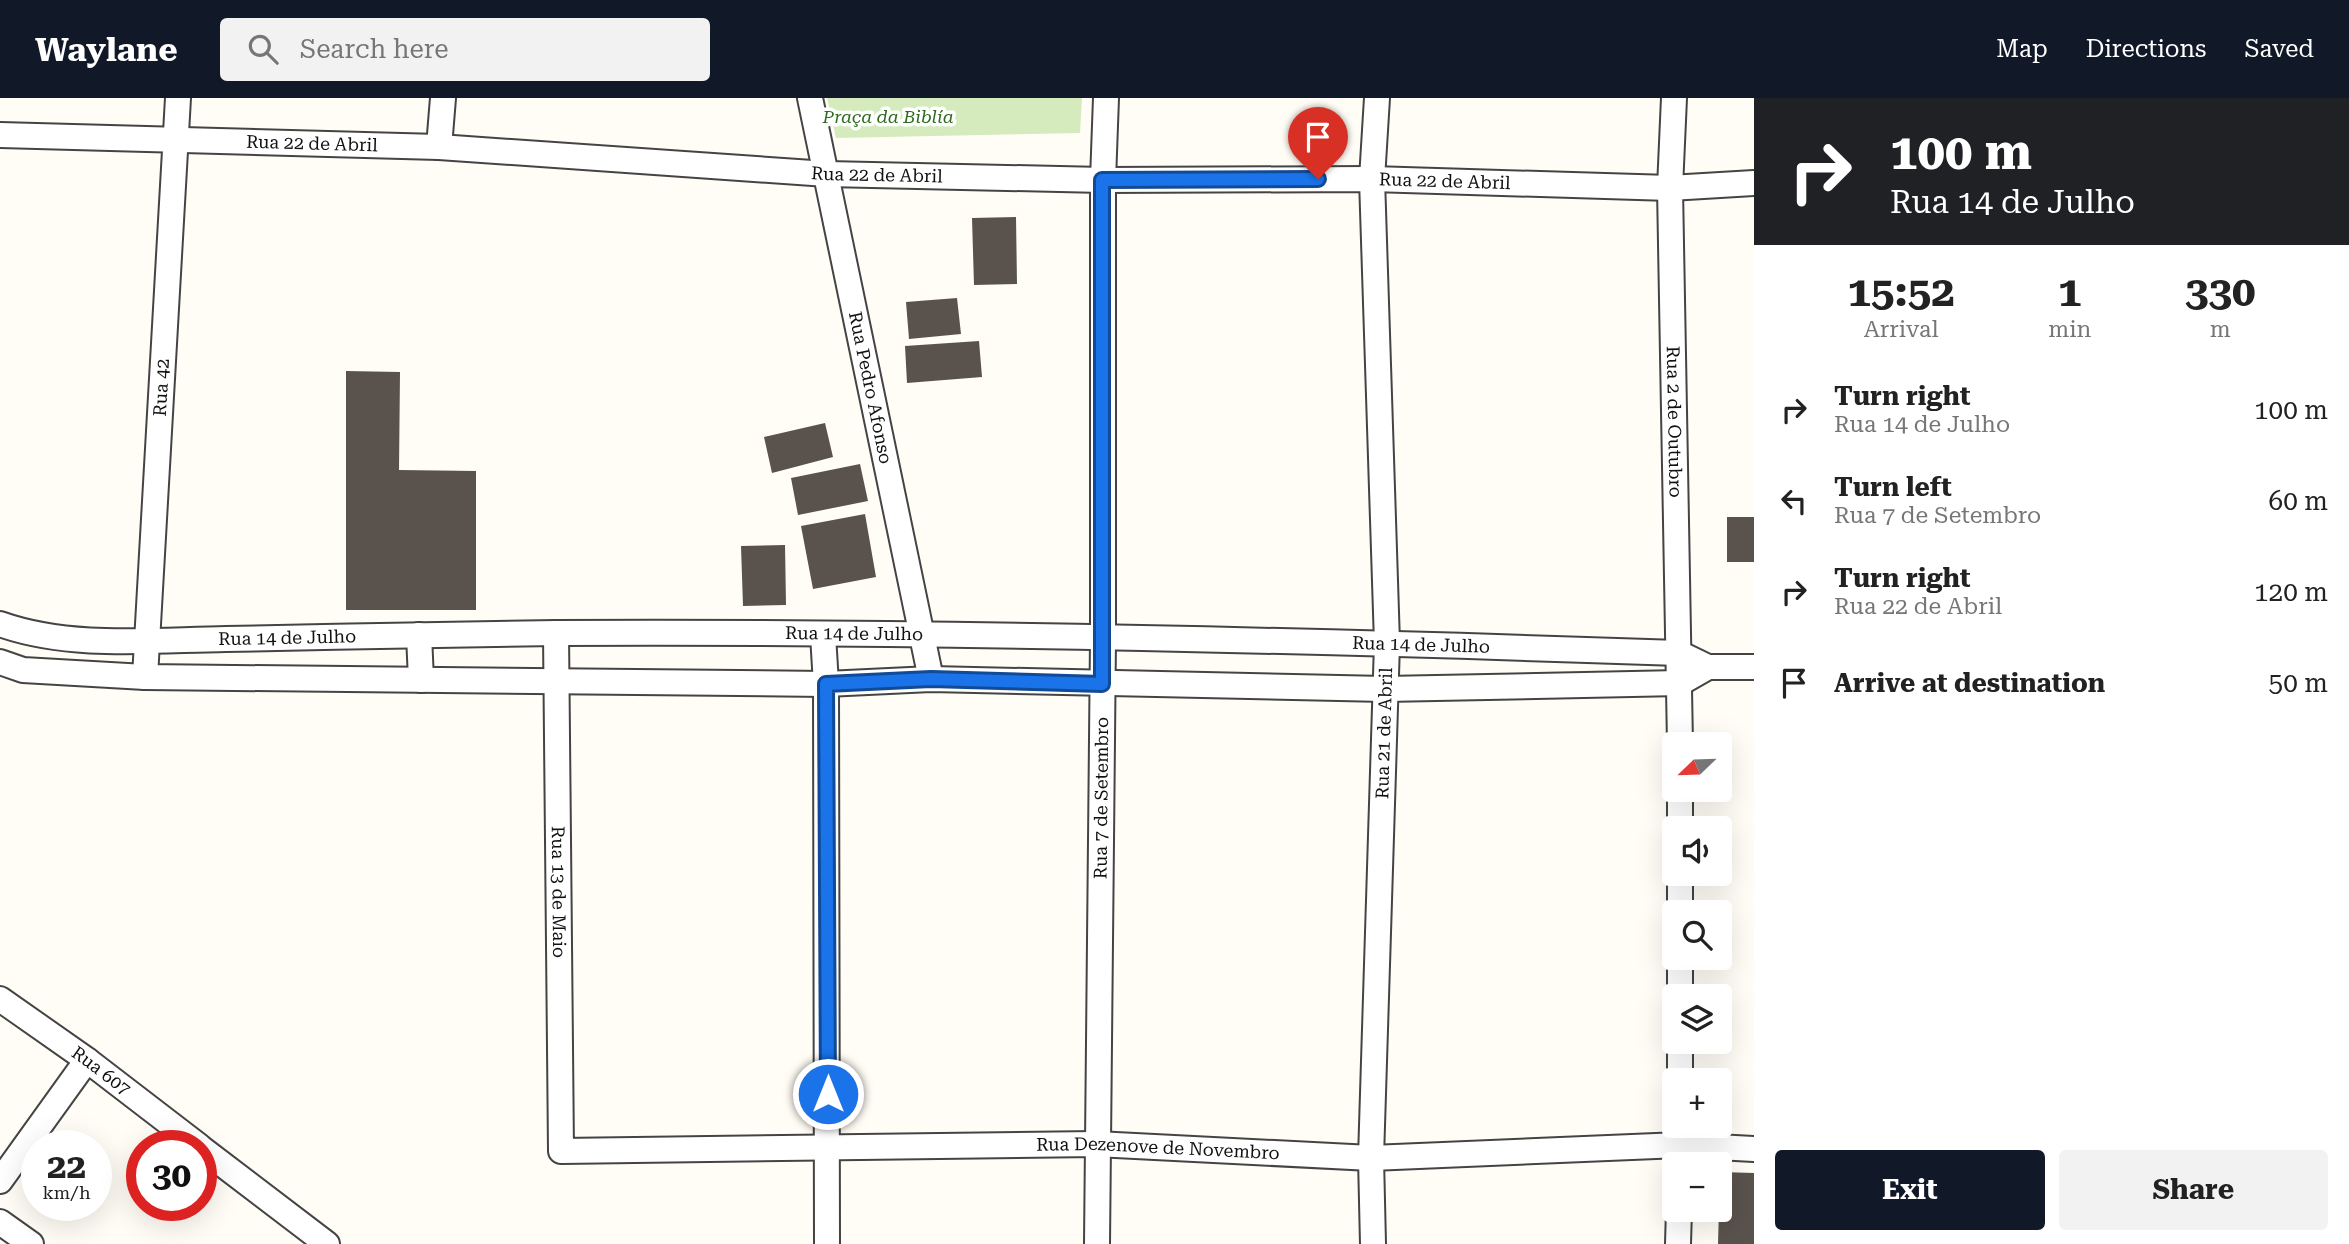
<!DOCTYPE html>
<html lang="en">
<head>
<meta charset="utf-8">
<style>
	:root { --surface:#fff; --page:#f2f2f2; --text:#222; --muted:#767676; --accent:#111827 }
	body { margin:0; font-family:"Roboto Serif",serif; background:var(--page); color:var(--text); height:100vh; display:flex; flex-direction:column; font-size:26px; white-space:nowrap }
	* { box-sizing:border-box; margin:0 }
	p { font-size:23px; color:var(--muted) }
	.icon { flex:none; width:38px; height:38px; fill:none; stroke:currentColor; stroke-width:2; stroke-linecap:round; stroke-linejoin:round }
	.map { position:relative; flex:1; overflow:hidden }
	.panel { display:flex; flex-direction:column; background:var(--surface); width:595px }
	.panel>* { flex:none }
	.top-card { background:#202124; color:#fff; overflow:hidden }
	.needle { width:46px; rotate:247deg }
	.buttons { position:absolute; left:1662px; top:634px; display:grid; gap:14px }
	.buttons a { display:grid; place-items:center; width:70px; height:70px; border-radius:7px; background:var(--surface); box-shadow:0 7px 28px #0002; font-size:35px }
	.speed { position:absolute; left:21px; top:1032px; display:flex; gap:14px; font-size:35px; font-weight:700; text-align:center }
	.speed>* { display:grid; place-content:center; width:91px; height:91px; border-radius:50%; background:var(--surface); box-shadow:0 7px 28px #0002; line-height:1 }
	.speed small { font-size:18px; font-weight:400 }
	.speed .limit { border:10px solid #d22; background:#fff; color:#111 }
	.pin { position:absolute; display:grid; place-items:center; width:60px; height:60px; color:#fff; margin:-72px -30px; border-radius:50% 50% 50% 0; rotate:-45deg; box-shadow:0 0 7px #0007 }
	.pin .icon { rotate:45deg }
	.me { position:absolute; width:77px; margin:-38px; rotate:0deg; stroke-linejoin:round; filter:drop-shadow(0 0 5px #0008) }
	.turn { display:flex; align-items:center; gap:24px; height:147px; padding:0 21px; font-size:32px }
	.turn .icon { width:91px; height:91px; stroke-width:2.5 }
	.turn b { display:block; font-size:49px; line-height:60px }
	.eta { display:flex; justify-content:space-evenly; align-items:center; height:119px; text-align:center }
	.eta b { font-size:42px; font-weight:700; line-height:49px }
	.primary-button { display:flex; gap:14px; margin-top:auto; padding:14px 21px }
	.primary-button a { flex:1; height:80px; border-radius:7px; background:var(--accent); color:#fff; font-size:28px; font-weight:700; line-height:80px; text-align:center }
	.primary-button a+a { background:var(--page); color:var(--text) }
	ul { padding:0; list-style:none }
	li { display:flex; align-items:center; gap:21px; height:91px; padding:0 21px }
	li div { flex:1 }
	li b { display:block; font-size:26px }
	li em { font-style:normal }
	header { display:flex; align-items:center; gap:42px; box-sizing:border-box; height:98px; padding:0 35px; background:var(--accent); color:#fff }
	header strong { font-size:33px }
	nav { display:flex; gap:38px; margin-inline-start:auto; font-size:24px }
	.search { width:490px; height:63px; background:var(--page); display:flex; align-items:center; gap:18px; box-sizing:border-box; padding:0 24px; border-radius:7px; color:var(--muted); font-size:26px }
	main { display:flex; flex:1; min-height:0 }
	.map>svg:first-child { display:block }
	.green { fill:#d5ebbd }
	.building { fill:#5a524d }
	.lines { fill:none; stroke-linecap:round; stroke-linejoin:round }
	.minor-casing { stroke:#444; stroke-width:28 }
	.minor { stroke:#fff; stroke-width:24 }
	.route-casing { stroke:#114b97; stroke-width:18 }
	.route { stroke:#1a73e8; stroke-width:12 }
	.labels { text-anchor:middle; stroke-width:7; stroke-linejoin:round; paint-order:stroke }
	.park-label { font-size:18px; font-style:italic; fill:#2f6b1f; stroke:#fff }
	.street-label { font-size:18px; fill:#111; stroke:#fff }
</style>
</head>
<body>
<header>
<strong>Waylane</strong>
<div class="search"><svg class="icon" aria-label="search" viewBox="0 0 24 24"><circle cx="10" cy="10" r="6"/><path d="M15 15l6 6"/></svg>Search here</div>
<nav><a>Map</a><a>Directions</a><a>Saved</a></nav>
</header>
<main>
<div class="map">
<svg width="1754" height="1146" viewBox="0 0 1754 1146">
	<rect width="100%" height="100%" fill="#fffdf5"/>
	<path class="green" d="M827,0H1082L1080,35L836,40Z"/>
	<path class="building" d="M1016,119L1017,186L974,187L972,120Z
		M957,200L961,236L909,241L906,204Z
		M979,243L982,279L907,285L905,248Z
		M346,273L400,274L399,372L476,373V512H346Z
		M825,325L833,359L772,375L764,339Z
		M860,366L868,403L798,417L791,380Z
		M865,416L876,479L813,491L801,428Z
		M1727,419H1754V464H1727Z
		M785,447L786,507L743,508L741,448Z
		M1720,1074L1754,1075V1146H1718Z"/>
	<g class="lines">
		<defs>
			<g id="minor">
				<path id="s1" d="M810,0L931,581"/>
				<path id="s2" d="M1674,0L1670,90L1680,646"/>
				<path id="s3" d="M0,37L439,49L827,76L1103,82L1372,81L1670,90L1754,85"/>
				<path d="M439,49L443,0"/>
				<path id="s4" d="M0,526C70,551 152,542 226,541C336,539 446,536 556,535C930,533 1305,542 1679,555L1708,569H1754"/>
				<path id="s5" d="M556,535L561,1053L1096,1046L1371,1060L1680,1047L1754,1051"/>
				<path d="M419,537L421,582"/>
				<path d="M823,537L826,586L827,1146"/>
				<path d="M0,564L23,572L145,579L826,586L931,581L1385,591L1680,585L1708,569"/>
				<path id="s6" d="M145,579L178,0"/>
				<path d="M1680,691V730"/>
				<path d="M1680,775V814"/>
				<path d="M1680,859V898"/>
				<path id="s7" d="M0,901L87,962L199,1048"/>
				<path d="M1680,943V982"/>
				<path d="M201,1050L327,1146"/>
				<path d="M1680,1066V1027"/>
				<path d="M0,1083L87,962"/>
				<path d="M0,1124L31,1146"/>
				<path id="s8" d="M1097,1146L1103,541V82L1106,0"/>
				<path id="s9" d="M1373,1146L1371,1060L1387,545L1372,81L1377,0"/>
				<path d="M1678,1146L1679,1111"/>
			</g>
		</defs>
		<use href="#minor" class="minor-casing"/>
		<use href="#minor" class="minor"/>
	</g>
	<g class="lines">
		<defs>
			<path id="route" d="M828,996L826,586L931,581L1102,586V82L1318,81"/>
		</defs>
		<use href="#route" class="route-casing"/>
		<use href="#route" class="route"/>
	</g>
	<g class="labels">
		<g class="park-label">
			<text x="888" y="25">Praça da Biblía</text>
		</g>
		<g class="street-label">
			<text dy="6" stroke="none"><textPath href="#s3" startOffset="312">Rua 22 de Abril</textPath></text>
			<text dy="6" stroke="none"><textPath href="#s3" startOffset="878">Rua 22 de Abril</textPath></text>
			<text dy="6" stroke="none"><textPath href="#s3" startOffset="1446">Rua 22 de Abril</textPath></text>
			<text dy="6" stroke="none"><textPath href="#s6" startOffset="290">Rua 42</textPath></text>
			<text dy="6" stroke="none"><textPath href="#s1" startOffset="296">Rua Pedro Afonso</textPath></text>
			<text dy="6" stroke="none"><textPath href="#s2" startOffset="324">Rua 2 de Outubro</textPath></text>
			<text dy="6" stroke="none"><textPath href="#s4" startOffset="856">Rua 14 de Julho</textPath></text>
			<text dy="6" stroke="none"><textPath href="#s4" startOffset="289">Rua 14 de Julho</textPath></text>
			<text dy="6" stroke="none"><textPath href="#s4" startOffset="1423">Rua 14 de Julho</textPath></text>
			<text dy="6" stroke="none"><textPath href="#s9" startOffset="511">Rua 21 de Abril</textPath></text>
			<text dy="6" stroke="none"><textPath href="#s8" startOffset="446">Rua 7 de Setembro</textPath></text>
			<text dy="6" stroke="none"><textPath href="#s5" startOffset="259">Rua 13 de Maio</textPath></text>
			<text dy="6" stroke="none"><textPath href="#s7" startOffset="124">Rua 607</textPath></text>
			<text dy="6" stroke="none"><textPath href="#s5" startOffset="1115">Rua Dezenove de Novembro</textPath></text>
		</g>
	</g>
</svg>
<div class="buttons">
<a><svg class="needle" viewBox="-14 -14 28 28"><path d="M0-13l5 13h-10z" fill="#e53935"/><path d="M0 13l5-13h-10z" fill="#767676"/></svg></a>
<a><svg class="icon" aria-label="sound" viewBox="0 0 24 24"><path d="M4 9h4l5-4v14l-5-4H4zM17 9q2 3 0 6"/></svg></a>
<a><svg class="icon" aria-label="search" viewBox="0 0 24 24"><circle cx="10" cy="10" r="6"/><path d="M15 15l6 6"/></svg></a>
<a><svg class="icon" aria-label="layers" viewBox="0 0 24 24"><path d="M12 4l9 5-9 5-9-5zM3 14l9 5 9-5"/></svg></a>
<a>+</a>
<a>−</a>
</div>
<div class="speed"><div>22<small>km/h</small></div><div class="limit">30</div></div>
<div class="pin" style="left:1318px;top:81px;background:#d93025"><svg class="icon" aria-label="arrive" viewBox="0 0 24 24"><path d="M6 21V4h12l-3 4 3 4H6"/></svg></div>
<svg class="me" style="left:828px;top:996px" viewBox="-20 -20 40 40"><circle r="17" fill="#1a73e8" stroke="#fff" stroke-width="3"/><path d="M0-11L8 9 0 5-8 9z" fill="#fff"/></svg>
</div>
<section class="panel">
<div class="top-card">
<div class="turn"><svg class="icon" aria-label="right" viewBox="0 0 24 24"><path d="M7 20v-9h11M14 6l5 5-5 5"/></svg><div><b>100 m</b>Rua 14 de Julho</div></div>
</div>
<div class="eta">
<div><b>15:52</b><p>Arrival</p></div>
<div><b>1</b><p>min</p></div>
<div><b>330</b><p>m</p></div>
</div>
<ul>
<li><svg class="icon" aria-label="right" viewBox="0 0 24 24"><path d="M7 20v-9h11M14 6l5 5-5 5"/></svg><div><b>Turn right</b><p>Rua 14 de Julho</p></div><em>100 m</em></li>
<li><svg class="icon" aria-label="left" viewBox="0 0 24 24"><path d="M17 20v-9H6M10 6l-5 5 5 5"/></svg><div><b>Turn left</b><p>Rua 7 de Setembro</p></div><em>60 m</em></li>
<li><svg class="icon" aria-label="right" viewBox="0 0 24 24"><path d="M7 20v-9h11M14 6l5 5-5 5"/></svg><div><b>Turn right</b><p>Rua 22 de Abril</p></div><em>120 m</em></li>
<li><svg class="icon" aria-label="arrive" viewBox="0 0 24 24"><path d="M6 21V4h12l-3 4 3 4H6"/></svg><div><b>Arrive at destination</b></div><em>50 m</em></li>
</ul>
<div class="primary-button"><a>Exit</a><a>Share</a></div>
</section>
</main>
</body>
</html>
